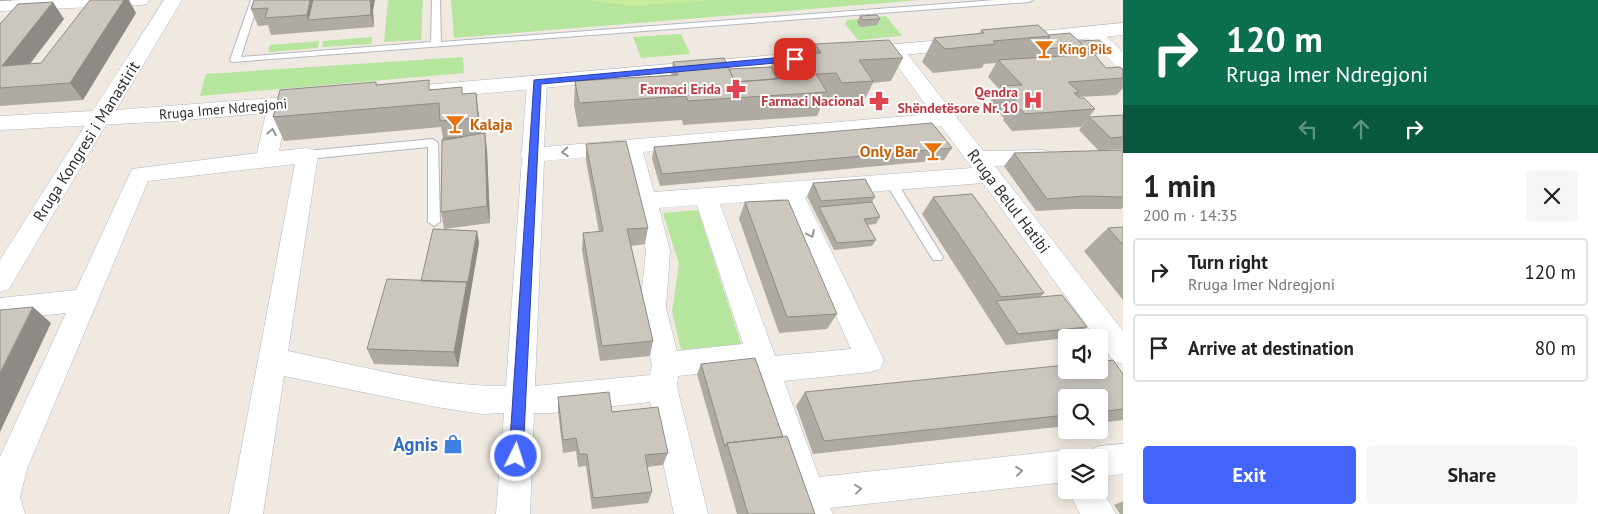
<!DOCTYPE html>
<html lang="en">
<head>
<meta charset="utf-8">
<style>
	:root { --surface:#fff; --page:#f6f6f6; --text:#222; --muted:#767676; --line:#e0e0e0; --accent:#4264fb }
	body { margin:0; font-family:"PT Sans",sans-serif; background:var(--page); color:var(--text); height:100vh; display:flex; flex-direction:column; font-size:19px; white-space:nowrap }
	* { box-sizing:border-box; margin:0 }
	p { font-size:16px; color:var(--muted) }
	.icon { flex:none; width:28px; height:28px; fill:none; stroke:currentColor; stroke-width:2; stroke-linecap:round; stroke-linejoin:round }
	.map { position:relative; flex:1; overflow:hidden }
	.panel { display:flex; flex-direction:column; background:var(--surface); width:475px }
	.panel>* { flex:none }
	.top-card { background:#0b6e4f; color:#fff; overflow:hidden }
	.controls { position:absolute; left:1058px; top:329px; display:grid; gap:10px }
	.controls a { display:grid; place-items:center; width:50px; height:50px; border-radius:5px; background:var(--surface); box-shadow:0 2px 12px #0003; font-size:25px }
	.pin { position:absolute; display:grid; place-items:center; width:42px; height:42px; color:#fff; margin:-21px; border-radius:10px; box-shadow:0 2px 8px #0006 }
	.me { position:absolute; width:55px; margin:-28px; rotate:4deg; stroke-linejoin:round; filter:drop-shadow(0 0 4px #0008) }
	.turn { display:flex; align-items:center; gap:18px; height:105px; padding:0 20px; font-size:22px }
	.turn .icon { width:65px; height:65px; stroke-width:2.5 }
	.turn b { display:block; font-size:35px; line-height:42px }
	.lanes { display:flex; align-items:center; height:48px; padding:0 20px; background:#0003; justify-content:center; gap:25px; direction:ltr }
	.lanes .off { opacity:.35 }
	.round { display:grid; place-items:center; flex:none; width:52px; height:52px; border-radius:5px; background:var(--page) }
	.headline { display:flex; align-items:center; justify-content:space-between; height:85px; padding:0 20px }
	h1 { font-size:30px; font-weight:700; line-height:38px }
	.button { display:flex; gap:10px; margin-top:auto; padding:10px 20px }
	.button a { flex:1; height:58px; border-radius:5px; background:var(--accent); color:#fff; font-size:20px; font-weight:700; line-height:58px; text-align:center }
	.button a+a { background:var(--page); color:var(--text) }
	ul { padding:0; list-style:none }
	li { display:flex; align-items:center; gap:15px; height:68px; margin:0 10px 8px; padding:0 10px; border:2px solid var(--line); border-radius:5px }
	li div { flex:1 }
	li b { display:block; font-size:19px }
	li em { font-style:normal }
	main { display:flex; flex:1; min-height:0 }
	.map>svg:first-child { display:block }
	.green { fill:#b6e59e }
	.pitch { fill:#c9ec9a }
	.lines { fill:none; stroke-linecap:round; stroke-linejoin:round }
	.service-casing { stroke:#b4b7c1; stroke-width:2 }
	.minor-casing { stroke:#b4b7c1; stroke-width:1 }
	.tertiary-casing { stroke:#b4b7c1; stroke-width:1 }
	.service { fill:#fff; fill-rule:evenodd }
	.minor { fill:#fff; fill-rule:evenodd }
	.tertiary { fill:#fff; fill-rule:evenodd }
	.wall { fill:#afaba4 }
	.shaded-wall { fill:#8e8b86 }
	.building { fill:#cbc7bf; stroke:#8e8b86 }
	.oneway { stroke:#969696 }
	.route { fill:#4264fb; stroke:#2b41a3 }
	.labels { text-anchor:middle; stroke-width:4; stroke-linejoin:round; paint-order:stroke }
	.far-food-label { font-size:14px; font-weight:bold; fill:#c56008; stroke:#fff; text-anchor:start }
	.far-health-label { font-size:14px; font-weight:bold; fill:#be3a42; stroke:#fff; text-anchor:end }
	.far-street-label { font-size:14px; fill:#2e2e2e; stroke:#fff }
	.food-label { font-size:16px; font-weight:bold; fill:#c56008; stroke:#fff; text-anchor:start }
	.street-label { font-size:16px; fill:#2e2e2e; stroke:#fff }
	.near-shop-label { font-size:19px; font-weight:bold; fill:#366cbe; stroke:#fff; text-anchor:end }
</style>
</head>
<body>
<main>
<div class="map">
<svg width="1123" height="514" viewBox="0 0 1123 514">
	<rect width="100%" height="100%" fill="#efe9e1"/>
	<path class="green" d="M388,0H423L421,40L384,42Z
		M451,0H920L454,38Z
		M886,16L902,36L858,40L845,24L847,20Z
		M681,34L690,54L641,58L633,37Z
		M372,37L371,44L322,47L323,41Z
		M319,41L318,48L268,52L270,45Z
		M463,57L464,73L200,96L206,74Z
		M698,210L741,344L681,350L672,311L679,264L663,213Z"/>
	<path class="pitch" d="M590,0H712L630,6Z"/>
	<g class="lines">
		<defs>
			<path id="service" d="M251,0H259L241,57L431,42L432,0H440L441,42L996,0H1033L1029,2L232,62L230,60Z
				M433,139L438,143L440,222L434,226L428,222V147L307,159L302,155L307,151Z
				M891,178L895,179L941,254L943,257L941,260H933L885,182Z"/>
			<path id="minor" d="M22,0H149L147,4L141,5L0,11V1Z
				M1091,27L1097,28L1123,52V68L1116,66L1085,36L1082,32L1085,28Z
				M895,45L901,46L983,151L1043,150L1051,152L1054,157L1051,162L1043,164L995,166L1123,331V364L1113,361L1099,341V338H1096L983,183L805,197L884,360L880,369L870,372L784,381L819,477L1066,450L1077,455L1078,458H1066V482L830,508L833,514H799L751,368L678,376L677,387L708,514H674L650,402L552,413H534L530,514H496L504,413L482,414L436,407L284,376L263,514H229L295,164L148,181L27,469L20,497L25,514H0V457L66,313L0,320V298L76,290L132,169L257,153L268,105L271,101L278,99L285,101L288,105L279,151L307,148L315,150L318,155L288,351C357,365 435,387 506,386L522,158L520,155L522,151L527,82L530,78L537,76L544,78L547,82L544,147L932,114L886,50L889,46ZM941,126L972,168L654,192L643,152ZM622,154L646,251L640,308L652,365L650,375L535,386L544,161ZM783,199L851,349L775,356L720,204ZM697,205L743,344L677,351L666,308L670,251L659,208Z
				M100,111L107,113L110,118L9,289L0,292V260L93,113Z
				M1123,444V474L1099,477V458H1085L1088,451L1099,446Z
				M1099,484L1116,514H1080L1068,490H1099Z"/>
			<path id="tertiary" d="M164,0H182L116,110L312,95L320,97L323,102L320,107L312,109L174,121L0,130V116L93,111Z
				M1123,23V35L1032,44L1025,42L1022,38L1025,34L1032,32Z
				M967,38L974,40L977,44L974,48L861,59L854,57L851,53L854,49L861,47Z
				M810,52L817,54L820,58L817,62L425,99L417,97L414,92L417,87L425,85Z"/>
		</defs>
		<use href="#service" class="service-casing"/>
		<use href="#minor" class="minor-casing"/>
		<use href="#tertiary" class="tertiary-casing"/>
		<use href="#service" class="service"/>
		<use href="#minor" class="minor"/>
		<use href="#tertiary" class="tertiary"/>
	</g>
	<path class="wall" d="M0,0H15L0,1Z
		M254,0L373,11L374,27L271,35L268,25L258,26L251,9Z
		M136,13L83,100L0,106V24L64,19L30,64L41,63Z
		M860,16L880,19L877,25L860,27L857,22Z
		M981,30L1049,35L1109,47L1104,54L1094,55L1106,68L1123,70V88L1117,95L1079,97L1095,109L1081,127L1012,131L1003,120L1004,118L989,103L999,89L988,77L996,63L984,64L982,68L933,73L922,62L934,38L980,34Z
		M815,44L903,58L891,81L873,83L862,105L833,107L826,97H825L817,116L683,125L682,120L578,127L574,105L575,81L671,75L673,62L729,69L771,67L774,55L812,53Z
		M376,82L377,85L431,89L463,94L476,93L481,134L485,133L487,150L490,223L444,229L441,212L443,138L441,127L284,141L273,117Z
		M1123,115V149L1104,150H1123V207L1121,209H1074L1036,211L1004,166L1014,153L1099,151L1079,130L1089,117Z
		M586,144L648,228L645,244L631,246L653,341L650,356L600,361L582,250L583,233L599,232L586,161Z
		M654,147L952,148L944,160L660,186L652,159Z
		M813,183L875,197L872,202L880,217L876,224L867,225L876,240L872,246L834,250L807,196Z
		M933,197L1044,293L1040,297L1087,327L1073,338H1066L1006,345L922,214Z
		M745,202L837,314L827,329L779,333L739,219Z
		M1123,227V300L1084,251L1108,228Z
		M477,231L479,243L458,367L374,364L367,349Z
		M701,364L783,437L815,514H737L697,374Z
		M1123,374V420L1099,423V398H1066V426L813,454L796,406L805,392Z
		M558,397L612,412L668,453L663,465L647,467L652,492L648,503L592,509L586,466L578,467L576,451L563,453L558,411Z
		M1123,501V514H1120L1114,505Z"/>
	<path class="shaded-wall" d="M124,0H129L136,13L83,100L70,83Z
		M303,0H313L308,20L307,15Z
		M370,0H375L373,11L374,27L371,15Z
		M53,2L64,19L15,83L2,66Z
		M476,93L479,117L481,142L478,118Z
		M485,133L487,150L490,223L487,206Z
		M477,231L479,243L458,367L454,352L467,282Z
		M33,307L51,323L0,432V373Z"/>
	<path class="building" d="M90,0H124L70,83L0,88V24L18,4L53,2L2,66L41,63Z
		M254,0H310L307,15L265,18L268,8L251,9Z
		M313,0H370L371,15L308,20Z
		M877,15L880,19L863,20L860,16Z
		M1038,25L1050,36L993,41L996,44L945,49L934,38L984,33L981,30Z
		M1070,33L1084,46L1044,49L1043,48L1050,36L1049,35Z
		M889,40L903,58L859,60L873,81L842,83L836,73L816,74L827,92L688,101L686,96L579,103L575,81L678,75L673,62L724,58L735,82L787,78L774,55L821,53L815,44Z
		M1099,40L1109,47L1082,49L1084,46L1079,41Z
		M1094,54L1106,68L1120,67L1123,70V78L1068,82L1079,92L1074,93L1080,98H1084L1095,109L1025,114L1014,102H1017L1000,86L1022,85L998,60Z
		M771,67L777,79L735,82L729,69Z
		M429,80V90L462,87V94L476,93L478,118L440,121L439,103L273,117L280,90L376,82V85Z
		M1123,115V137L1111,138L1089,117Z
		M932,123L952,148L662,174L654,147Z
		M485,133L487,206L441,212L442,140Z
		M463,137L443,140V138Z
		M626,141L648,228L627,229L653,341L602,346L583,233L603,231L586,144Z
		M1123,150V197L1085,196L1047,199L1014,153Z
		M865,179L875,197L821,201L813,183Z
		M972,194L1044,293L1001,297L933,197Z
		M788,200L837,314L787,317L745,202Z
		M872,202L880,217L864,219L876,240L837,243L819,207Z
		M1123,227V245L1108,228Z
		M433,229L477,231L467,287V282L421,281Z
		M387,279L467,282L454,352L367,349Z
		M1062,295L1087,327L1018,334L996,301Z
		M33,307L0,373V310Z
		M755,358L783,437L727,443L725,447L701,364Z
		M1113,360L1123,374V409L1099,412V398H1066V415L824,441L805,392L1066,365V370H1099V362Z
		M609,392L612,412L658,407L668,453L645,455L652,492L593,498L587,454H579L576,438L563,440L558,397Z
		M787,436L815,514H748L727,443Z"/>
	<defs><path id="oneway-chevron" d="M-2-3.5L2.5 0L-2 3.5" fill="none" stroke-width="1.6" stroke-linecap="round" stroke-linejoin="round" transform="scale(1.25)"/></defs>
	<g class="oneway">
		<use href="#oneway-chevron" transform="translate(272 132) rotate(-79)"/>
		<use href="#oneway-chevron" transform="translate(565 152) rotate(176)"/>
		<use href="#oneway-chevron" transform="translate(811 234) rotate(65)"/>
		<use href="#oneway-chevron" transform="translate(1019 471) rotate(-6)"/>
		<use href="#oneway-chevron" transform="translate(858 489) rotate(-6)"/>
	</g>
	<path class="route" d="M795,56L798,57V61L541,84L523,456L521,461L516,464L511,461L509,456L534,80Z"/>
	<defs>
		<symbol id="bar-bare" viewBox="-9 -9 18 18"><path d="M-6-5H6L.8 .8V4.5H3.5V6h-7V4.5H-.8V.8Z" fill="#e8710a" stroke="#fff" stroke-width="2.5" paint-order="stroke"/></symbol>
		<symbol id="pharmacy-bare" viewBox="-9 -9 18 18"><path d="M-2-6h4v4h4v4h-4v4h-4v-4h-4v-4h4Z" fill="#e0444e" stroke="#fff" stroke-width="2.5" paint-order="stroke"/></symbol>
		<symbol id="hospital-bare" viewBox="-9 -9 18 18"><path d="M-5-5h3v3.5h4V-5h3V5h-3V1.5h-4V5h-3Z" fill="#e0444e" stroke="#fff" stroke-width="2.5" paint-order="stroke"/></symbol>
		<symbol id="shop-bare" viewBox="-9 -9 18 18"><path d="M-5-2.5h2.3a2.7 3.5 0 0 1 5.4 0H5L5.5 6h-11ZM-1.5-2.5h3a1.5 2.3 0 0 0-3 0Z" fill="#3f7fe0" stroke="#fff" stroke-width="2.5" paint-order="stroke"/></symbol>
	</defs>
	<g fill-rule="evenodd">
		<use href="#bar-bare" x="1030" y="35" width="28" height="28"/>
		<use href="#pharmacy-bare" x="722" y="75" width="28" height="28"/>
		<use href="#hospital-bare" x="1019" y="86" width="28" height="28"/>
		<use href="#pharmacy-bare" x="865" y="87" width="28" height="28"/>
		<use href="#bar-bare" x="441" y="110" width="28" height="28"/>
		<use href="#bar-bare" x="919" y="137" width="28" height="28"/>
		<use href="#shop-bare" x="439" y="430" width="28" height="28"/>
	</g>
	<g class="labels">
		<g class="far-food-label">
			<text x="1059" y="54">King Pils</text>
		</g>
		<g class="far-health-label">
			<text x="721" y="94">Farmaci Erida</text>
			<text x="1018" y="97">Qendra<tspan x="1018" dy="16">Shëndetësore Nr. 10</tspan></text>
			<text x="864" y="106">Farmaci Nacional</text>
		</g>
		<g class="far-street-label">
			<text transform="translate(223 109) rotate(-5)" y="5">Rruga Imer Ndregjoni</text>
		</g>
		<g class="food-label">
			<text x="470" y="130">Kalaja</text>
			<text x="918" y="157" text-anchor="end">Only Bar</text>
		</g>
		<g class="street-label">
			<text transform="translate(86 141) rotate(-58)" y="6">Rruga Kongresi i Manastirit</text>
			<text transform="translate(1009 201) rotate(53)" y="6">Rruga Belul Hatibi</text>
		</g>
		<g class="near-shop-label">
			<text x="438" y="451">Agnis</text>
		</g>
	</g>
</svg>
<div class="controls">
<a><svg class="icon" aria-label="sound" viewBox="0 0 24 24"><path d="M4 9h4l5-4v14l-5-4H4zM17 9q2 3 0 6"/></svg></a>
<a><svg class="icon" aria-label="search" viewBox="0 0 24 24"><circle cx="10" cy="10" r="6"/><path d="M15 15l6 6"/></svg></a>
<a><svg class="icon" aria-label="layers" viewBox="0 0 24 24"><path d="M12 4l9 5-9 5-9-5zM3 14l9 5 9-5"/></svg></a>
</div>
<div class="pin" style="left:795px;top:59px;background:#d93025"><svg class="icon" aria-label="arrive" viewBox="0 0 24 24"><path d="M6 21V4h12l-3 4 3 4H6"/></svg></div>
<svg class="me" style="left:516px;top:456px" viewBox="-20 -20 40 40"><circle r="17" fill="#4264fb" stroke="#fff" stroke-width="3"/><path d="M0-11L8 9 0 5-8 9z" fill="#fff"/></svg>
</div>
<section class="panel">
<div class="top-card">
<div class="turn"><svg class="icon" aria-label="right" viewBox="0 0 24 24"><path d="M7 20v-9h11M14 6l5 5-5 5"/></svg><div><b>120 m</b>Rruga Imer Ndregjoni</div></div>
<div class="lanes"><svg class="icon off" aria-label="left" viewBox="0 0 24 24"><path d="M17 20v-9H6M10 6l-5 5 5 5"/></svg><svg class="icon off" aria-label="ahead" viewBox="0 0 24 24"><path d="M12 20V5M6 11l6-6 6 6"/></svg><svg class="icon" aria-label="right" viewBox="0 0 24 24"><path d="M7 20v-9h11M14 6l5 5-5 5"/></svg></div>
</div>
<div class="headline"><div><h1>1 min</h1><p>200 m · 14:35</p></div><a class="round"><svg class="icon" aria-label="close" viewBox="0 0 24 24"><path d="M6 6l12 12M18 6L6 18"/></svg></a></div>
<ul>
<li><svg class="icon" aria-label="right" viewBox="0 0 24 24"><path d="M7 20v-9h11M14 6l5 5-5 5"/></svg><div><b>Turn right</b><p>Rruga Imer Ndregjoni</p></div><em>120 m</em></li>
<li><svg class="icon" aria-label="arrive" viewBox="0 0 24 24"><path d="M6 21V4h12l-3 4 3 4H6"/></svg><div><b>Arrive at destination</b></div><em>80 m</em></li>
</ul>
<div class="button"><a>Exit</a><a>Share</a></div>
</section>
</main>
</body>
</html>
